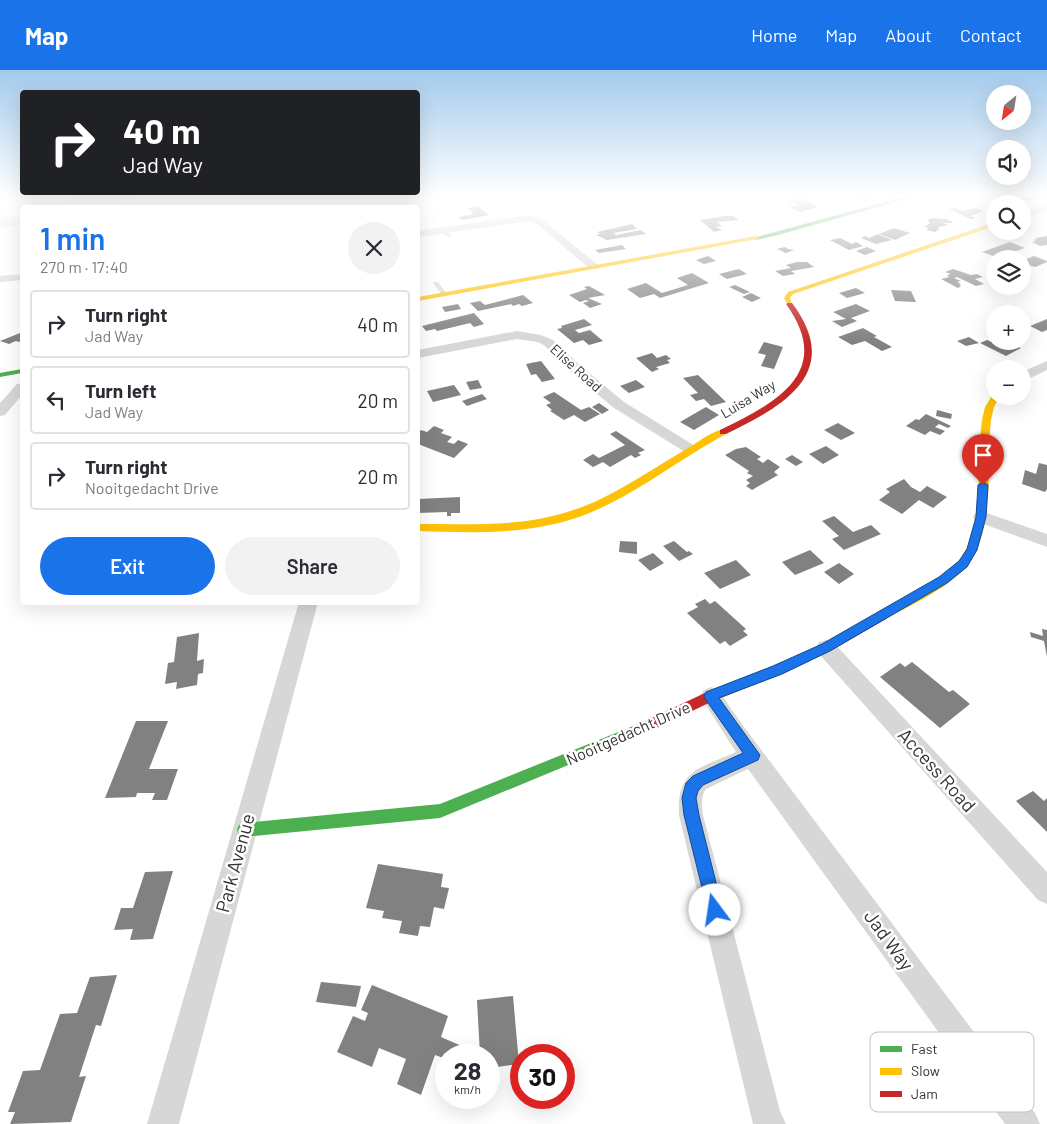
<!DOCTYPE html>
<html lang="en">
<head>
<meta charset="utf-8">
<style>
	:root { --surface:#fff; --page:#f2f2f3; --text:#2b2b33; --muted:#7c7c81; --line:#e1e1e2; --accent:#1a73e8 }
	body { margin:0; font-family:Barlow,sans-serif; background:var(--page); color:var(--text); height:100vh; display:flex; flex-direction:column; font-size:19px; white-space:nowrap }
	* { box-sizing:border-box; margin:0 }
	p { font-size:16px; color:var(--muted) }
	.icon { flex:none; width:28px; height:28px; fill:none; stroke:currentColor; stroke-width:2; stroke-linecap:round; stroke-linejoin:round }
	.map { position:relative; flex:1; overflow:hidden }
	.side { position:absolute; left:20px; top:135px; width:400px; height:400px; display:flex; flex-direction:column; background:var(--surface); border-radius:5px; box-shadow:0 5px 20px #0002 }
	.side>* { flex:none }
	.guide { position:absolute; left:20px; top:20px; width:400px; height:105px; border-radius:5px; box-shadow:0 5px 20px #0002; background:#202124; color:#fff; overflow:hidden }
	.needle { width:32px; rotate:210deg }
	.controls { position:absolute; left:986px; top:15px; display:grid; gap:10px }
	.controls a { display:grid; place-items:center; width:45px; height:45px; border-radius:50%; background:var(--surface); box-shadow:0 5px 20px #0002; font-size:25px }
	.speed { position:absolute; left:435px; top:974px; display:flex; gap:10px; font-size:25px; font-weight:700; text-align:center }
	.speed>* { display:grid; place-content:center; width:65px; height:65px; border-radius:50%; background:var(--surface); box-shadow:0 5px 20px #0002; line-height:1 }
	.speed small { font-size:12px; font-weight:400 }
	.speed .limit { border:8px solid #d22; background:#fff; color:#111 }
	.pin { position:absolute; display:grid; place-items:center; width:42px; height:42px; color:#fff; margin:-51px -21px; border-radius:50% 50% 50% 0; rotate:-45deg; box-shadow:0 0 5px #0007 }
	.pin .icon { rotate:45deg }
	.me { position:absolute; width:55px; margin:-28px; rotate:346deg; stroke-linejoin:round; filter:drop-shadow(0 0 4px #0008) }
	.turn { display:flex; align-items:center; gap:18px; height:105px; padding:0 20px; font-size:22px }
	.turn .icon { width:65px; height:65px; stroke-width:2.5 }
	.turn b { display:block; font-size:35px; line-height:42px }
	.round { display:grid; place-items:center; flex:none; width:52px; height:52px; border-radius:26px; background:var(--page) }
	.overview { display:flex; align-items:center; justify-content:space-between; height:85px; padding:0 20px }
	h1 { font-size:30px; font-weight:600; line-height:38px; color:var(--accent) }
	.button { display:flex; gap:10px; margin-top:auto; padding:10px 20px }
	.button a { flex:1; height:58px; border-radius:30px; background:var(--accent); color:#fff; font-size:20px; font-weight:600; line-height:58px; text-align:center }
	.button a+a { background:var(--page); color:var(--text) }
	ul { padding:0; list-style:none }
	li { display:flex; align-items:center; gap:15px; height:68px; margin:0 10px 8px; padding:0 10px; border:2px solid var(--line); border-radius:5px }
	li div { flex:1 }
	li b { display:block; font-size:19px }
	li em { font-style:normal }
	header { display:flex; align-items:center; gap:30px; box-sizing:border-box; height:70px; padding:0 25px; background:var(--accent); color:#fff }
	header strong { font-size:24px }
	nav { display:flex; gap:28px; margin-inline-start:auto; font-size:18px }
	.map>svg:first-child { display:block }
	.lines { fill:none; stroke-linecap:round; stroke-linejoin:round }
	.river { fill:#ddebf3; fill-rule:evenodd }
	.building { fill:#818181 }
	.lane { fill:#d7d7d7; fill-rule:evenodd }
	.street { fill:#d7d7d7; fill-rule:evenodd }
	.fast { fill:#4caf50; fill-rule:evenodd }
	.slow { fill:#ffc107; fill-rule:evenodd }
	.jam { fill:#c62828; fill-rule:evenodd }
	.route { fill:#1a73e8; stroke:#114b97 }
	.labels { text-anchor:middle; stroke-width:5; stroke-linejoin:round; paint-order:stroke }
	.far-street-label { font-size:14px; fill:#333; stroke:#fff }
	.street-label { font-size:16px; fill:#333; stroke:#fff }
	.near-street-label { font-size:19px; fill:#333; stroke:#fff }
	.key { fill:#fff; stroke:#c2c2c2; stroke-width:1 }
	.key-label { font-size:14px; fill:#333 }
</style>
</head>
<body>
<header>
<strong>Map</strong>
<nav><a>Home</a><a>Map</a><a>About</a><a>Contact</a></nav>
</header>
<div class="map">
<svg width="1047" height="1054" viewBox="0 0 1047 1054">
	<rect width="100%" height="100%" fill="#fff"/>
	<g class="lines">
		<path class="river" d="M110,125H139L137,128L97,138H54L55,135L76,128H97Z
			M233,125H367L360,130H240Z
			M22,145V155L0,158V148Z"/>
	</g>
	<path class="building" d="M851,125H872L866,128L873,130L865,132Z
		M1009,125H1012L1022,129L1009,134L997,130Z
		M1025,125H1034L1041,128L1029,132L1022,129L1029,127Z
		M802,128L818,137L800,142L790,137L798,135L786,131Z
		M478,136L489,145L463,150L458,147L474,144L467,138Z
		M955,138L962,141L977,138L984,141L970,146L976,148L971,149L949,139Z
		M724,146H733L739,150L717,152L722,156L716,157L722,160L714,162L700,150Z
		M932,148L947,149L954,153H942L948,155L939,157L937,158L940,159L935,162L926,160L929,158L924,157L930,153L927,150Z
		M632,154L637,159L613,163L616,165L641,160L646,164L607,170L596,165L600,164L597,162Z
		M894,158L910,163L895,170L879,164Z
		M878,164L892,170L876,174L861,168L865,166L869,168Z
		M1047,166V175L1040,176L1032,172L1036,171L1033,170L1037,169L1035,168Z
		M840,168L852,174L856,172L863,176L849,180L830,170Z
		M1010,172L1025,178L1007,184L1012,185L1002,189L982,182Z
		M622,175L626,179L599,183L595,180Z
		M785,177L788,179L794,180L786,183L777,179Z
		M867,177L876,181L865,185L856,181Z
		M708,186L716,191L704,194L696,190Z
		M1034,186L1047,191V192L1035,197L1022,193V191Z
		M797,192H807L814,197L791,201L795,204L783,206L775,201L791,198L786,195Z
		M739,199L747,204L727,209L719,204Z
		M953,199L971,205L977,204L983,207L975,209L984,214L976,216L957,207L954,208L961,211L957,212L961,214L959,215L961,216L958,218L941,209L949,207L947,205L951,204L945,202Z
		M692,203L709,213L660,228L654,224L640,228L627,219L646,213L662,223L688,215L677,208Z
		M735,215L750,222L744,224L729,217Z
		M589,216L605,225L588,228L602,234L590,238L583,233L589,231L586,230L580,232L569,225L587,219L584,217Z
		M856,218L865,223L847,228L839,223Z
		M891,220L911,221L916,232L895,231Z
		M751,223L761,228L752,232L742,227Z
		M523,225L533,233L522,236L519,234L513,236L511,234L478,241L470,233L480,231L485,235Z
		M458,234L461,239L445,242L442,237Z
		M856,234L870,241L851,248L857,251L842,257L832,251L846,249L833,242Z
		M474,243L484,254L474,257L470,253L437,261L435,259L426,261L422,256Z
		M584,249L592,255L575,260L579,263L590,260L603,271L589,275L583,270L574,273L557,259L562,258L561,256Z
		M1047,249V260L1042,262L1030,256Z
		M863,258L877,266L874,267L892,277L882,281L865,271L852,275L838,267Z
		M20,263H22V270L19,272L16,271L9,274L0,271Z
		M969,267L979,273L966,276L957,271Z
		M987,270L1003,277L1010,274L1021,278L1006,286L980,273Z
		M764,272L783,277L774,299L761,296L766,285L758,283Z
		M652,283L657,288L666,285L671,289L667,290L670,293L656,297L659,299L652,302L636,288Z
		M541,291L555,309L542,312L536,304L531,305L526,294Z
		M698,305L726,332L711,336L704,329L696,331L690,325L698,323L683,308Z
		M478,310L482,318L470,320L466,312Z
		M636,310L645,317L629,323L620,316Z
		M454,315L461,325L433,332L427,321Z
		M554,322L581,340L589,337L600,344L585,352L574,345L564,350L550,341L552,340L546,335L551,333L543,327Z
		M482,324L487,329L467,336L462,331Z
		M599,333L609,340L602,344L592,337Z
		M706,337L719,345L694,360L680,352Z
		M937,340L952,344L951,349L936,346Z
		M926,344L951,356L948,358L939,354L935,357L945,361L940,365L930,361L925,365L906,356L916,349L919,350Z
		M838,353L855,363L841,370L824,360Z
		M434,356L444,360L441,363L452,367L447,372L454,374L458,370L468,374L454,388L418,374V363L421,360L427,362Z
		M616,361L645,380L638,383L641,385L635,388L631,385L610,397L603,392L593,397L583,390L593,384L599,388L625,375L610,364Z
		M826,376L839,385L823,394L809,384Z
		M746,377L761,387L757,389L763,393L768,389L780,397L774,402L778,405L752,420L746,416L750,413L746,410L753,406L747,403L749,401L725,385L736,379Z
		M792,385L803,392L796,396L785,389Z
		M1039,393L1047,395V419L1045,422L1022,414L1025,400L1036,404Z
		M904,409L911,417L920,422L927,416L947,427L933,438L919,430L902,444L879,430L890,422L886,419Z
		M460,427V443H451V446H447V442L418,443V429Z
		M834,446L853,462L871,455L881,464L844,480L832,469L839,466L822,451Z
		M620,471L637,472V484L619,482Z
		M674,471L687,482L689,481L693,484L679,491L663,476Z
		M810,480L824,493L795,505L782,492Z
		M653,483L664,493L650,501L638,490Z
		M736,490L751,505L720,519L704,503Z
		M839,493L854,504L839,514L824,502Z
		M705,529L710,534L715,531L746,559L743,561L748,565L730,576L725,571L720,574L687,543L698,537L695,534Z
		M1042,559L1047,560V587L1044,571L1031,567L1030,562L1043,566Z
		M199,563L197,591L204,589L203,603L198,604L197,615L176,619L177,612L165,614L168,593L174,592L177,567Z
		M912,592L949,622L953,620L970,634L940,658L880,607L900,593L905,597Z
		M136,651H168L149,699H178L167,730H152L155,723H137L136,727L105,728Z
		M1033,721L1044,731L1047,728V762L1016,731Z
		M378,794L443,804L441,817L449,818L444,839L434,837L430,857L420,856L418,866L399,863L402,851L382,848L384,841L366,838Z
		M173,801L153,869L130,870L133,859L114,860L121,838H133L145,802Z
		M117,905L101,956L96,955L79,1007L86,1006L71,1052L10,1054L15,1042H8L23,1001L40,1000L60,944L77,943L90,907Z
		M321,912L361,916L356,937L316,932Z
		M372,915L448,946L441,967L464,977L462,985H446V989L435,985L421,1025L397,1014L406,989L379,978L372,997L337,982L353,946L365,951L368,943L361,940Z
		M513,926L519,994L489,998V985H480L477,930Z"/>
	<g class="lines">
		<path class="lane" d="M440,159H444L452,166L447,167L440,161Z
			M434,212H438L447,224L446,225H442L433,213Z"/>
		<path class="street" d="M1047,134V140L1022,148V142Z
			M530,145L543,150L598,195L599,197L598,199H590L537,154L529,151L418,167V161Z
			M22,204V210L0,212V206Z
			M517,261L541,265L553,270L583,298L624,332L695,376L698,379L695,382H685L614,338L573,304L545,276L538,272L517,269L418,288V280Z
			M1047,291V300L1022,312V302Z
			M22,313V325L5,345L0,346V333L17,314Z
			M981,441L1047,464V477L975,451L973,447L975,443Z
			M299,532H318L179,1054H147Z
			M826,570L833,572L1047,802V834L1038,830L819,584L816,578L819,572Z
			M711,617L718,620L744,657L1035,1043L1040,1054H1005L748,699L706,719C700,727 702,736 703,745L780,1041L786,1054H753L679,745C676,699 701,698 736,682L700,626L704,620Z"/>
		<path class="fast" d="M911,125H921L778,165L756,170L753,168Z
			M22,299V303L0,307V303Z
			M648,650L653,652L655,656L653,660L440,748L244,767L239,765L237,760L239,755L244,753L440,734Z"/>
		<path class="slow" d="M995,152V156L793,224L790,228L792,235H788L784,228L788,222Z
			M756,166L758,167V169L418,231V227Z
			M993,324L1000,326L994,337L991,350C985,399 999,469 958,505C937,524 910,535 886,549H878L876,546L878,543C904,528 938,515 958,492C985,460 976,390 982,350L985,337Z
			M723,359L727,362L726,364C679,389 637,424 587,444C534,465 474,463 418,461V454C494,454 549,459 618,420C643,406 667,390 693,375C702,369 712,362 723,359Z"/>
		<path class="jam" d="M788,233H792C844,302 784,336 726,364H720V360C776,333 835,302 786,234Z
			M882,541L886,543L888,546L886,549L830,581L782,604L715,630L653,660L648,662L643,660L641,656L643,652L707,622L774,596L822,575Z"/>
	</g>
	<linearGradient id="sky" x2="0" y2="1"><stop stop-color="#a3caec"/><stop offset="0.46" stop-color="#fff"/><stop offset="1" stop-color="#fff" stop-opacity="0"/></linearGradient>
	<rect width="1047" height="273" fill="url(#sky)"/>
	<path class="route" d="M983,412L988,415L986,447L977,480L967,497L947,513L830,581L782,604L719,628L760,685L758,690L703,715L698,721L696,728L699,745L723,840L720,846L715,848L709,846L684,745L682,728L686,713L693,706L743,683L706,630L704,626L706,622L773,596L822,574L939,507L959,491L967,479L976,447L978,415Z"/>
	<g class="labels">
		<g class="far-street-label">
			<text transform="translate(576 298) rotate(42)" y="5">Elise Road</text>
			<text transform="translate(748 329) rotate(-31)" y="5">Luisa Way</text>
		</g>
		<g class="street-label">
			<text transform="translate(628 663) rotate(-24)" y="6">Nooitgedacht Drive</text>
		</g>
		<g class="near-street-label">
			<text transform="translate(937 700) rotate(48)" y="7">Access Road</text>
			<text transform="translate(235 793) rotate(-75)" y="7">Park Avenue</text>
			<text transform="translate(889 870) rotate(54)" y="7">Jad Way</text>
		</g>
	</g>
	<rect x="870" y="962" width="164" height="80" rx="8" class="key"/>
	<rect x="880" y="976" width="22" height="6" fill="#4caf50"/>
	<rect x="880" y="998" width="22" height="7" fill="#ffc107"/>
	<rect x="880" y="1021" width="22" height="6" fill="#c62828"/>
	<g class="key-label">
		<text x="911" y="984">Fast</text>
		<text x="911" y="1006">Slow</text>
		<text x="911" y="1029">Jam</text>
	</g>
</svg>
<div class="controls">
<a><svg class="needle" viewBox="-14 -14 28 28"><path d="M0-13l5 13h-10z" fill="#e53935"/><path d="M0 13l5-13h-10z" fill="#7c7c81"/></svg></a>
<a><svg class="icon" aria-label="sound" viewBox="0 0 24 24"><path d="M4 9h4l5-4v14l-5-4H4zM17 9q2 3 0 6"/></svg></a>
<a><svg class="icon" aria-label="search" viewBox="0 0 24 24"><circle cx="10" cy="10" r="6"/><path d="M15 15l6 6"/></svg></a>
<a><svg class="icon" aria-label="layers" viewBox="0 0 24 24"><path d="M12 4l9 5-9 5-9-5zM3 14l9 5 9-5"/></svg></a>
<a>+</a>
<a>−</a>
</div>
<div class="speed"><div>28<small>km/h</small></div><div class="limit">30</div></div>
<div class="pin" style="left:983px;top:415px;background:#d93025"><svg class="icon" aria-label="arrive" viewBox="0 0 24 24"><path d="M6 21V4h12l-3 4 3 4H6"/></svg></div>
<svg class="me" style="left:715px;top:840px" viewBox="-20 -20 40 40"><circle r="19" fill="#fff"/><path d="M0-13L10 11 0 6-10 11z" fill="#1a73e8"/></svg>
<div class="guide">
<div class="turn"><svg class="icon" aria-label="right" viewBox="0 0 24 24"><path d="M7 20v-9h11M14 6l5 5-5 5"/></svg><div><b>40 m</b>Jad Way</div></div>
</div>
<section class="side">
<div class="overview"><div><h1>1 min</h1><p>270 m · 17:40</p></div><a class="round"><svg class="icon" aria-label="close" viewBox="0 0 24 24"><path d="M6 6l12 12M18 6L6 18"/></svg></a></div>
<ul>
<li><svg class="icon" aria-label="right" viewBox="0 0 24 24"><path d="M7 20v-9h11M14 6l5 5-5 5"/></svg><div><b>Turn right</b><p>Jad Way</p></div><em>40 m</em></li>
<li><svg class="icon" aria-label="left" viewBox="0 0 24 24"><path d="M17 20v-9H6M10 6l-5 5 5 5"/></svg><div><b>Turn left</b><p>Jad Way</p></div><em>20 m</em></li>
<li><svg class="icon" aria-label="right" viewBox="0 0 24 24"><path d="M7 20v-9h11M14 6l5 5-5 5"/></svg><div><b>Turn right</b><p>Nooitgedacht Drive</p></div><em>20 m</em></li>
</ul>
<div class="button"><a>Exit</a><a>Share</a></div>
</section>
</div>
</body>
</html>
